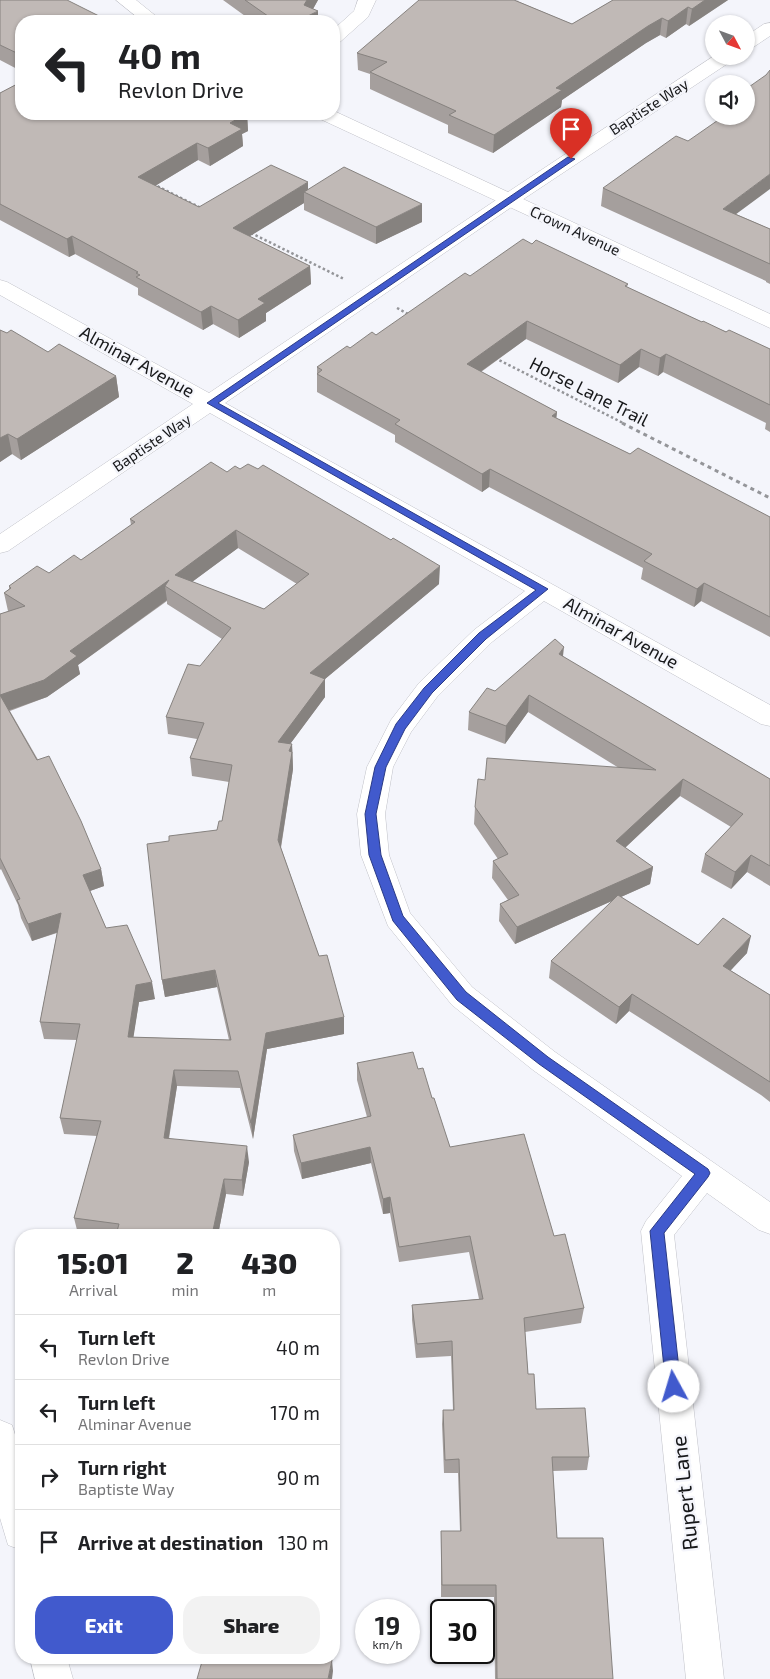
<!DOCTYPE html>
<html lang="en">
<head>
<meta charset="utf-8">
<style>
	:root { --surface:#fff; --page:#f2f2f2; --text:#202124; --muted:#757577; --line:#e0e0e0; --accent:#415acd }
	body { margin:0; font-family:"Exo 2",sans-serif; background:var(--page); color:var(--text); height:100vh; display:flex; flex-direction:column; font-size:19px; white-space:nowrap }
	* { box-sizing:border-box; margin:0 }
	p { font-size:16px; color:var(--muted) }
	.icon { flex:none; width:28px; height:28px; fill:none; stroke:currentColor; stroke-width:2; stroke-linecap:round; stroke-linejoin:round }
	.map { position:relative; flex:1; overflow:hidden }
	.drawer { position:absolute; left:15px; top:1229px; width:325px; height:435px; display:flex; flex-direction:column; background:var(--surface); border-radius:20px; box-shadow:0 1px 4px #0004 }
	.drawer>* { flex:none }
	.guide { position:absolute; left:15px; top:15px; width:325px; height:105px; border-radius:20px; box-shadow:0 1px 4px #0004; background:#fff; color:var(--text); overflow:hidden }
	.needle { width:32px; rotate:131deg }
	.controls { position:absolute; left:705px; top:15px; display:grid; gap:10px }
	.controls a { display:grid; place-items:center; width:50px; height:50px; border-radius:50%; background:var(--surface); box-shadow:0 1px 4px #0004; font-size:25px }
	.speed { position:absolute; left:355px; top:1599px; display:flex; gap:10px; font-size:25px; font-weight:700; text-align:center }
	.speed>* { display:grid; place-content:center; width:65px; height:65px; border-radius:50%; background:var(--surface); box-shadow:0 1px 4px #0004; line-height:1 }
	.speed small { font-size:12px; font-weight:400 }
	.speed .limit { border:2px solid #111; border-radius:8px; background:#fff; color:#111 }
	.pin { position:absolute; display:grid; place-items:center; width:42px; height:42px; color:#fff; margin:-51px -21px; border-radius:50% 50% 50% 0; rotate:-45deg; box-shadow:0 0 5px #0007 }
	.pin .icon { rotate:45deg }
	.me { position:absolute; width:55px; margin:-28px; rotate:354deg; stroke-linejoin:round; filter:drop-shadow(0 0 4px #0008) }
	.turn { display:flex; align-items:center; gap:18px; height:105px; padding:0 20px; font-size:22px }
	.turn .icon { width:65px; height:65px; stroke-width:2.5 }
	.turn b { display:block; font-size:35px; line-height:42px }
	.eta { display:flex; justify-content:space-evenly; align-items:center; height:85px; text-align:center }
	.eta b { font-size:30px; font-weight:800; line-height:35px }
	.cta { display:flex; gap:10px; margin-top:auto; padding:10px 20px }
	.cta a { flex:1; height:58px; border-radius:20px; background:var(--accent); color:#fff; font-size:20px; font-weight:800; line-height:58px; text-align:center }
	.cta a+a { background:var(--page); color:var(--text) }
	ul { padding:0; list-style:none }
	li { display:flex; align-items:center; gap:15px; height:65px; padding:0 20px; border-top:1px solid var(--line) }
	li div { flex:1 }
	li b { display:block; font-size:19px }
	li em { font-style:normal }
	.map>svg:first-child { display:block }
	.lines { fill:none; stroke-linecap:round; stroke-linejoin:round }
	.minor-casing { stroke:#c0c1c8; stroke-width:1 }
	.tertiary-casing { stroke:#c0c1c8; stroke-width:1 }
	.path-far1 { stroke:#949599; stroke-width:2.5; stroke-dasharray:2.5 2.5; stroke-linecap:butt }
	.path { stroke:#949599; stroke-width:3; stroke-dasharray:4 4; stroke-linecap:butt }
	.minor { fill:#fff; fill-rule:evenodd }
	.tertiary { fill:#fff; fill-rule:evenodd }
	.wall { fill:#a59f9d; fill-rule:evenodd }
	.shaded-wall { fill:#86827f }
	.building { fill:#c0b9b6; stroke:#86827f; fill-rule:evenodd }
	.route { fill:#415acd; stroke:#2a3a85 }
	.labels { text-anchor:middle; stroke-width:4.5; stroke-linejoin:round; paint-order:stroke }
	.far-street-label { font-size:15px; fill:#17181a; stroke:#f4f5fb }
	.street-label { font-size:18px; fill:#17181a; stroke:#f4f5fb }
	.near-street-label { font-size:21px; fill:#17181a; stroke:#f4f5fb }
</style>
</head>
<body>
<div class="map">
<svg width="770" height="1679" viewBox="0 0 770 1679">
	<rect width="100%" height="100%" fill="#f4f5fb"/>
	<g class="lines">
		<defs>
			<path id="minor" d="M358,0H376L368,17L340,42L334,43V29L354,11Z
				M770,23V36L752,48L746,49V36L764,24Z
				M714,56H736L733,60L516,204L225,403L770,705V726L761,724L544,601L492,642L437,697L411,732L393,767L385,814L389,855L410,913L472,987L555,1052L770,1202V1234L759,1230L707,1193L674,1235L724,1679H686L641,1231L646,1221L682,1176L533,1070L452,1005L388,926L361,855L357,814L367,767L391,720L419,683L474,630L525,591L210,413L8,551L0,553V534L193,404L0,295V280L7,282L209,393L502,196Z
				M0,1420L12,1425L21,1454V1550L8,1545L0,1518Z
				M30,1658H67L73,1679H35Z"/>
			<path id="tertiary" d="M116,0H136L162,21H142Z
				M334,111L770,314V328L318,118L316,114H334Z"/>
		</defs>
		<use href="#minor" class="minor-casing"/>
		<use href="#tertiary" class="tertiary-casing"/>
		<path class="path-far1" d="M153,184L201,208
			M251,233L344,279
			M397,308L410,315
			M495,358L625,424"/>
		<path class="path" d="M622,423L770,498"/>
		<use href="#minor" class="minor"/>
		<use href="#tertiary" class="tertiary"/>
	</g>
	<path class="wall" d="M0,0L21,21V114H247L248,131L242,134L243,146L210,166L198,160L155,186L199,207L308,189L422,222L376,244L304,210V203L249,236L310,266L311,284L266,313V321L239,338L213,324L203,330L138,295V288L75,254L69,257L0,220V93L21,82L19,70L0,60Z
		M223,0H318L313,9L318,21H252Z
		M519,0L517,1L572,24L613,0H728L689,26L686,24L666,38L660,35L646,43L562,100L561,107L493,153L448,133V125L370,89V74L358,70L357,53Z
		M603,188L736,214L770,229V284L766,282V281L601,206Z
		M470,276L628,284L627,287L702,322L770,349V432L765,429L766,423L663,372L658,376L639,367L618,383L526,339L481,372L557,412L556,418L630,454L770,517V637L701,601L694,607L641,579L643,568L489,487L482,492L395,442V435L317,392V367L350,348L376,335Z
		M0,330L48,352L116,376L119,397L21,460L12,454L0,462Z
		M227,472L439,584L325,679V697L290,744H292L293,769L281,848L319,956L344,1017V1034L267,1049L253,1139L240,1088L177,1086L169,1139L249,1162L243,1196L226,1194L218,1235H89L78,1234L74,1218L97,1136L64,1134L60,1118L77,1040L44,1039L40,1022L57,933L32,941L21,918L18,905L1,869L0,870V614L9,611H8L4,593L9,589V586L49,573L81,560L131,525L130,519ZM238,548L297,584L264,609L192,582ZM167,601V604L222,639L166,717L168,734L197,739L190,758L192,776L229,782L222,821L217,830L169,841L162,980L165,997L217,987L229,1040L133,1037L139,1002L155,999L106,928L90,891L104,886L101,869L10,711L47,697L80,674L78,665Z
		M563,657L770,779V886L747,872L731,889L701,872L705,854L731,827L680,796L625,848L653,867L650,884L621,897L698,945L747,953L730,970L770,995V1102L761,1095L629,1011L616,1024L549,978L551,961L612,901L515,944L499,921L500,904L508,900L492,878L493,861L498,859L474,824L475,807L485,780L619,768L528,712L505,744L468,730L469,712L495,691Z
		M357,1063L418,1069L432,1098L450,1147L554,1236L584,1308L581,1323L525,1332L528,1374L536,1409L589,1457L587,1470L553,1471L557,1538L613,1679H495L494,1597H441V1531H460L458,1473H444L442,1424L443,1410H453L451,1356L416,1358L412,1320V1305L479,1299L469,1252L399,1262L390,1213L383,1214L371,1163L302,1179L294,1151L293,1135L367,1117L357,1080Z"/>
	<path class="shaded-wall" d="M307,0H318L309,16L318,11V21H298L304,5Z
		M705,0H728L689,26L692,9Z
		M688,7L686,24L666,38L668,21Z
		M662,18L660,35L646,43L562,100L561,107L493,153L494,135L556,88L648,26Z
		M247,114L248,131L242,134L243,146L210,166L208,148L230,123Z
		M197,143L198,160L140,195L138,177Z
		M770,174V189L720,226L723,209Z
		M308,182V194L304,192V203L234,246L233,228Z
		M422,204V222L376,244V227Z
		M72,236L75,254L69,257L67,239Z
		M310,266L311,284L266,313V321L239,338L238,320L258,299Z
		M211,306L213,324L203,330L201,312Z
		M527,321L526,339L466,382L467,364Z
		M641,349L639,367L618,383L620,365Z
		M666,354L663,372L658,376L660,358Z
		M116,376L119,397L21,460L17,439Z
		M557,412L555,430L552,416Z
		M8,434L12,454L0,462V438Z
		M490,469L489,487L482,492V474Z
		M236,530L238,548L177,593L175,575Z
		M440,566L439,584L325,679V697L279,759L278,742L310,673Z
		M169,580L165,586L167,600L78,665L80,674L47,697L4,712L0,695L70,651Z
		M704,583L701,601L694,607L697,589Z
		M564,647L562,665L559,654Z
		M529,695L528,712L505,744L506,726Z
		M292,744L293,769L279,858L278,840L289,751Z
		M683,779L680,796L613,859L616,841Z
		M751,855L747,872L731,889L735,872Z
		M653,867L650,884L515,944L517,927Z
		M101,869L104,886L87,892L83,875Z
		M61,913L64,930L32,941L28,924Z
		M751,936L747,953L719,983L723,966Z
		M215,970L217,987L165,997L162,980Z
		M152,982L155,999L139,1002L131,1053L128,1037L136,985Z
		M632,994L629,1011L616,1024L619,1007Z
		M344,1017V1034L267,1049L253,1139L251,1123L266,1033Z
		M174,1070L177,1086L166,1154L164,1138Z
		M247,1146L249,1162L243,1196L242,1180Z
		M370,1147L371,1163L302,1179L301,1163Z
		M224,1179L226,1194L218,1235H212Z
		M390,1197V1213L383,1214V1199Z
		M332,1660L333,1671L332,1679H328Z"/>
	<path class="building" d="M0,0H67L109,21H21V55L0,45Z
		M245,0H307L304,5L318,11L298,21H275Z
		M419,0H514L572,24L613,0H705L692,9L688,7L668,21L662,18L648,26L556,88L562,90L494,135L449,115L456,111L370,72L387,62L357,53Z
		M770,70V174L723,209L770,229V264L603,188L676,136L688,141L724,116H746V89L766,75Z
		M21,82V114H246L230,123L242,129L208,148L197,143L138,177L199,207L271,165L308,182L233,228L310,266L258,299L265,303L238,320L211,306L201,312L136,277L140,275L136,273L138,272L72,236L67,239L0,204V93Z
		M344,167L422,204L376,227L304,192Z
		M523,239L532,244L536,240L628,284L625,286L702,322L703,321L726,332L729,330L770,349V405L666,354L660,358L641,349L620,365L527,321L467,364L557,412L552,416L630,454L638,448L770,517V617L704,583L697,589L644,561L652,554L490,469L482,474L395,424L400,420L317,374L322,370L317,367L347,346L350,348L372,332L376,335L465,273L470,276Z
		M0,330L7,333L11,330L48,352L59,344L116,376L17,439L8,434L0,438Z
		M211,462L227,472L235,466L240,469L248,464L258,469L263,465L391,540L393,538L440,566L310,673L325,679L278,742L292,744L289,751L292,752L278,840L319,956L327,955L344,1017L266,1033L251,1123L238,1071L174,1070L164,1138L247,1146L242,1180L224,1179L212,1235H116L119,1224L74,1218L101,1121L60,1118L80,1024L40,1022L61,913L28,924L17,900L20,899L0,858V614L25,606L4,593L11,588L9,586L37,566L49,573L74,555L81,560L135,522L130,519ZM236,530L309,574L264,609L175,575ZM169,580L165,586L231,628L200,666L188,664L166,717L204,723L190,758L232,765L222,821H219L217,830L169,836V841L147,844L162,980L215,970L231,1040L128,1037L136,985L152,982L127,925L106,928L83,875L101,869L81,821L49,756L37,760L0,695L44,680L77,656L70,651Z
		M555,639L564,647L559,654L770,779V866L751,855L735,872L705,854L743,814L683,779L616,841L653,867L517,927L500,904L519,895L493,861L508,854L475,807L478,779L485,780L487,758L656,770L529,695L506,726L469,712L487,688L495,691Z
		M618,895L698,945L723,918L751,936L723,966L770,995V1082L632,994L619,1007L551,961Z
		M413,1052L418,1069L423,1068L432,1098H434L450,1147L524,1134L554,1236L565,1234L584,1308L524,1318L528,1374H534L536,1409L585,1408L589,1457H552L557,1538H603L613,1679H497L496,1585H442L441,1531H461L459,1459L445,1460L443,1410H454L452,1341L417,1344L412,1305L483,1299L470,1236L399,1247L390,1197L383,1199L370,1147L301,1163L293,1135L371,1116L357,1063Z
		M203,1658H322L332,1660L328,1679H197Z"/>
	<path class="route" d="M568,157L575,159L218,403L548,589L486,639L432,693L405,729L386,767L376,814L381,855L403,916L466,992L548,1057L708,1169L710,1173L708,1177L664,1233L681,1387L678,1392L674,1394L669,1392L666,1387L650,1231L695,1174L539,1064L457,1000L393,921L369,855L365,814L375,767L396,724L424,688L479,633L536,590L207,403Z"/>
	<g class="labels">
		<g class="far-street-label">
			<text transform="translate(649 107) rotate(-33)" y="5">Baptiste Way</text>
			<text transform="translate(575 231) rotate(25)" y="5">Crown Avenue</text>
			<text transform="translate(152 443) rotate(-34)" y="5">Baptiste Way</text>
		</g>
		<g class="street-label">
			<text transform="translate(137 362) rotate(29)" y="6">Alminar Avenue</text>
			<text transform="translate(589 392) rotate(27)" y="6">Horse Lane Trail</text>
			<text transform="translate(621 633) rotate(29)" y="6">Alminar Avenue</text>
		</g>
		<g class="near-street-label">
			<text transform="translate(685 1493) rotate(-96)" y="7">Rupert Lane</text>
		</g>
	</g>
</svg>
<div class="controls">
<a><svg class="needle" viewBox="-14 -14 28 28"><path d="M0-13l5 13h-10z" fill="#e53935"/><path d="M0 13l5-13h-10z" fill="#757577"/></svg></a>
<a><svg class="icon" aria-label="sound" viewBox="0 0 24 24"><path d="M4 9h4l5-4v14l-5-4H4zM17 9q2 3 0 6"/></svg></a>
</div>
<div class="speed"><div>19<small>km/h</small></div><div class="limit">30</div></div>
<div class="pin" style="left:571px;top:159px;background:#d93025"><svg class="icon" aria-label="arrive" viewBox="0 0 24 24"><path d="M6 21V4h12l-3 4 3 4H6"/></svg></div>
<svg class="me" style="left:674px;top:1387px" viewBox="-20 -20 40 40"><circle r="19" fill="#fff"/><path d="M0-13L10 11 0 6-10 11z" fill="#415acd"/></svg>
<div class="guide">
<div class="turn"><svg class="icon" aria-label="left" viewBox="0 0 24 24"><path d="M17 20v-9H6M10 6l-5 5 5 5"/></svg><div><b>40 m</b>Revlon Drive</div></div>
</div>
<section class="drawer">
<div class="eta">
<div><b>15:01</b><p>Arrival</p></div>
<div><b>2</b><p>min</p></div>
<div><b>430</b><p>m</p></div>
</div>
<ul>
<li><svg class="icon" aria-label="left" viewBox="0 0 24 24"><path d="M17 20v-9H6M10 6l-5 5 5 5"/></svg><div><b>Turn left</b><p>Revlon Drive</p></div><em>40 m</em></li>
<li><svg class="icon" aria-label="left" viewBox="0 0 24 24"><path d="M17 20v-9H6M10 6l-5 5 5 5"/></svg><div><b>Turn left</b><p>Alminar Avenue</p></div><em>170 m</em></li>
<li><svg class="icon" aria-label="right" viewBox="0 0 24 24"><path d="M7 20v-9h11M14 6l5 5-5 5"/></svg><div><b>Turn right</b><p>Baptiste Way</p></div><em>90 m</em></li>
<li><svg class="icon" aria-label="arrive" viewBox="0 0 24 24"><path d="M6 21V4h12l-3 4 3 4H6"/></svg><div><b>Arrive at destination</b></div><em>130 m</em></li>
</ul>
<div class="cta"><a>Exit</a><a>Share</a></div>
</section>
</div>
</body>
</html>
